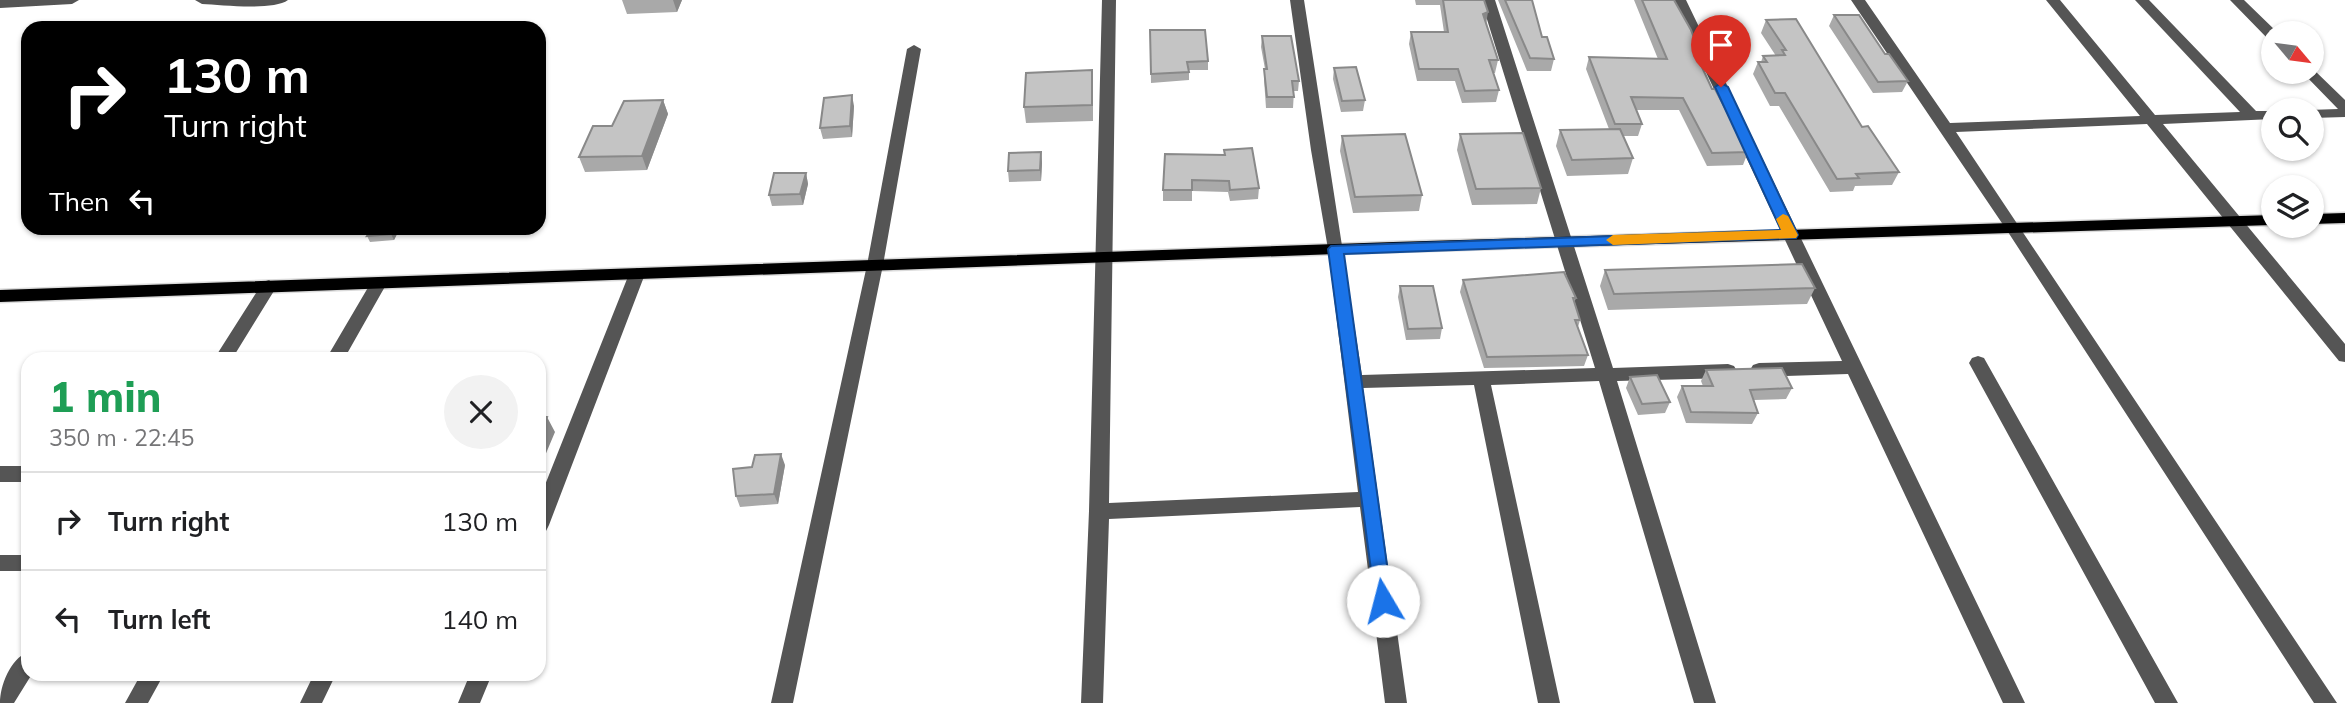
<!DOCTYPE html>
<html lang="en">
<head>
<meta charset="utf-8">
<style>
	:root { --surface:#fff; --page:#f2f2f2; --text:#202124; --muted:#757577; --line:#e0e0e0 }
	body { margin:0; font-family:Mulish,sans-serif; background:var(--page); color:var(--text); height:100vh; display:flex; flex-direction:column; font-size:26px; white-space:nowrap }
	* { box-sizing:border-box; margin:0 }
	p { font-size:23px; color:var(--muted) }
	.icon { flex:none; width:38px; height:38px; fill:none; stroke:currentColor; stroke-width:2; stroke-linecap:round; stroke-linejoin:round }
	.map { position:relative; flex:1; overflow:hidden }
	.panel { position:absolute; left:21px; top:352px; width:525px; height:329px; display:flex; flex-direction:column; background:var(--surface); border-radius:21px; box-shadow:0 2px 5px #0004 }
	.panel>* { flex:none }
	.guide { position:absolute; left:21px; top:21px; width:525px; height:214px; border-radius:21px; box-shadow:0 2px 5px #0004; background:#000; color:#fff; overflow:hidden }
	.needle { width:46px; rotate:119deg }
	.buttons { position:absolute; left:2261px; top:21px; display:grid; gap:14px }
	.buttons a { display:grid; place-items:center; width:63px; height:63px; border-radius:50%; background:var(--surface); box-shadow:0 2px 5px #0004; font-size:35px }
	.pin { position:absolute; display:grid; place-items:center; width:60px; height:60px; color:#fff; margin:-72px -30px; border-radius:50% 50% 50% 0; rotate:-45deg; box-shadow:0 0 7px #0007 }
	.pin .icon { rotate:45deg }
	.me { position:absolute; width:77px; margin:-38px; rotate:352deg; stroke-linejoin:round; filter:drop-shadow(0 0 5px #0008) }
	.turn { display:flex; align-items:center; gap:24px; height:147px; padding:0 28px; font-size:32px }
	.turn .icon { width:91px; height:91px; stroke-width:2.5 }
	.turn b { display:block; font-size:49px; line-height:60px }
	.then { display:flex; align-items:center; height:66px; padding:0 28px; background:#0003; gap:14px; font-size:26px }
	.round { display:grid; place-items:center; flex:none; width:74px; height:74px; border-radius:37px; background:var(--page) }
	.headline { display:flex; align-items:center; justify-content:space-between; height:119px; padding:0 28px }
	h1 { font-size:42px; font-weight:800; line-height:52px; color:#1e9e55 }
	ul { padding:0; list-style:none }
	li { display:flex; align-items:center; gap:21px; height:98px; padding:0 28px; border-top:2px solid var(--line) }
	li div { flex:1 }
	li b { display:block; font-size:26px }
	li em { font-style:normal }
	.map>svg:first-child { display:block }
	.lines { fill:none; stroke-linecap:round; stroke-linejoin:round }
	.major-casing { stroke:#dbdbdb; stroke-width:3 }
	.minor { fill:#555; fill-rule:evenodd }
	.major { fill:#000; fill-rule:evenodd }
	.wall { fill:#a9a9a9 }
	.shaded-wall { fill:#898989 }
	.building { fill:#c4c4c4; stroke:#898989; stroke-width:2 }
	.route { fill:#1a73e8; stroke:#114b97; stroke-width:2 }
	.slow { fill:#f59e0b }
</style>
</head>
<body>
<div class="map">
<svg width="2345" height="703" viewBox="0 0 2345 703">
	<rect width="100%" height="100%" fill="#fff"/>
	<g class="lines">
		<defs>
			<path id="major" d="M2345,213V223L2312,224V214Z
				M2273,215V225L1393,252L0,302V290L1393,242Z"/>
		</defs>
		<use href="#major" class="major-casing"/>
		<path class="minor" d="M0,0H79L72,4L0,8Z
			M195,0H288C273,11 222,5 202,4Z
			M1102,0H1116L1109,503L1358,492L1328,249L1311,150L1290,0H1304L1362,375L1595,368L1481,0H1495L1613,368L1728,364L1734,366L1737,371L1734,376L1728,378L1617,381L1716,703H1694L1599,381L1491,385L1560,703H1538L1474,385L1363,388L1407,703H1385L1360,507L1109,519L1103,703H1081L1089,511Z
			M1672,0H1686L2025,703H2003L1848,374L1759,377L1753,375L1750,370L1753,365L1759,363L1842,361Z
			M1851,0H1865L1950,123L2140,116L2046,0H2060L2155,115L2240,112L2135,0H2149L2256,111H2273V119L2163,124L2345,344V362L2339,361L2147,124L1956,132L2337,703H2314L2008,232Z
			M2230,0H2244L2278,33H2273V40L2268,39Z
			M914,45L921,49L883,265L793,703H771L867,265L907,49Z
			M2312,68L2345,100V117L2312,118V110H2309L2338,109L2302,72H2312Z
			M637,268L645,274L549,525L546,531L539,533V500L629,274Z
			M379,277L387,283L344,359H326L373,279Z
			M269,280L277,286L232,359H214L263,282Z
			M1978,356L1984,358L2178,703H2155L1969,363L1972,358Z
			M0,466H28V482H0Z
			M0,555H28V571H0Z
			M28,652V674H32L14,703H0C0,686 10,659 28,652Z
			M141,674H164L148,703H125Z
			M314,674H336L322,703H300Z
			M470,674H492L480,703H458Z"/>
		<use href="#major" class="major"/>
	</g>
	<path class="wall" d="M622,0H682L677,12L627,14Z
		M1415,0H1484L1486,24L1498,60L1495,73H1493L1499,90L1496,102L1462,103L1455,81H1417L1409,44L1411,32H1444L1440,5H1416Z
		M1498,0H1532L1542,37L1554,59L1551,71H1527Z
		M1634,0H1674L1700,52L1698,59L1712,89L1748,152L1743,165L1707,166L1679,110H1636L1642,124L1638,136H1623L1633,158L1628,174L1567,176L1556,146L1560,130L1609,129L1586,69L1589,57L1658,59Z
		M1834,15L1908,81L1902,92L1873,93L1829,26Z
		M1766,20L1862,127L1899,172L1892,185L1855,186L1853,191L1830,192L1779,106H1770L1753,74L1758,62H1761L1763,56H1776L1761,33Z
		M1150,30L1208,61V70H1189V80L1151,83Z
		M1262,36L1299,81L1298,91H1294L1293,108H1266L1264,79L1265,69L1261,47Z
		M1334,68L1365,100L1363,111L1341,112L1333,79Z
		M1093,86V121L1026,123L1024,107Z
		M663,100L668,114L647,170L585,172L579,157L612,126Z
		M854,106L852,137L823,139L820,128Z
		M1460,134L1541,188L1537,204L1472,205L1457,150Z
		M1342,136L1422,195L1419,211L1353,213L1340,151Z
		M1224,150L1259,188L1258,199L1230,201L1228,192L1192,191V201H1163V190L1224,155Z
		M1041,152L1042,163L1041,181L1009,182L1008,171Z
		M806,173L808,184L803,205L772,206L769,195Z
		M367,228H400L394,240L370,242L367,236L368,234L365,230Z
		M1605,270L1815,288L1807,304L1608,310L1600,286Z
		M1463,280L1576,298L1574,303L1580,320L1578,327L1588,355L1584,366L1484,368L1460,292Z
		M1400,286L1442,328L1440,339L1406,340L1398,297Z
		M1706,370L1792,388L1786,399L1754,400L1758,413L1752,424L1686,423L1677,397L1682,386H1703L1701,381Z
		M1630,377L1670,402L1665,413L1638,415L1626,388Z
		M785,465L778,504L740,507L736,496Z"/>
	<path class="shaded-wall" d="M673,0H682L677,12Z
		M1488,12L1486,24L1483,14Z
		M852,95L854,106L852,137L850,126Z
		M663,100L668,114L647,170L642,156Z
		M1041,152L1042,163L1041,181L1040,170Z
		M806,173L808,184L803,205L800,194Z
		M394,228H400L394,240L391,234Z
		M547,417L555,432L539,470V436Z
		M781,454L785,465L778,504L774,494Z"/>
	<path class="building" d="M1443,0H1484L1488,12L1483,14L1498,60H1489L1499,90L1465,91L1458,69H1419L1411,32H1448Z
		M1505,0H1532L1542,37H1547L1554,59L1530,58Z
		M1642,0H1674L1691,30L1700,52H1695L1712,89H1715L1748,152L1712,153L1683,98L1631,97L1642,124H1615L1589,57L1667,59Z
		M1834,15H1859L1885,54H1889L1908,81L1878,82Z
		M1796,19L1862,127L1868,126L1899,172L1856,174L1859,178L1837,179L1785,93H1775L1758,62H1767L1763,56L1785,55L1782,50H1786L1766,20Z
		M1150,30H1205L1208,61L1187,62L1189,72L1151,74Z
		M1262,36H1291L1299,81H1292L1294,97H1267L1264,69H1267Z
		M1356,67L1365,100L1342,101L1334,68Z
		M1092,70V105L1024,107L1026,73Z
		M852,95L850,126L820,128L824,98Z
		M663,100L642,156L579,157L593,126H612L624,101Z
		M1620,129L1633,158L1572,160L1560,130Z
		M1523,133L1541,188L1476,189L1460,134Z
		M1405,134L1422,195L1355,197L1342,136Z
		M1252,148L1259,188L1230,190L1229,181L1192,180V190H1163L1165,154L1225,155L1224,150Z
		M1041,152L1040,170L1008,171L1009,153Z
		M774,173H806L800,194L769,195Z
		M367,228H394L391,234L367,236L371,230H365Z
		M1802,264L1815,288L1614,294L1605,270Z
		M1564,272L1576,298H1573L1580,320H1575L1588,355L1487,357L1463,280Z
		M1400,286H1433L1442,328L1408,329Z
		M402,356L400,359H360L361,358Z
		M1782,368L1792,388L1750,390L1758,413L1691,412L1682,386H1713L1706,370Z
		M1657,375L1670,402L1642,404L1630,377Z
		M539,416L547,417L539,436Z
		M781,454L774,494L736,496L733,469L752,467L755,455Z"/>
	<path class="route" d="M1721,83L1728,87L1798,235L1796,238L1344,254L1392,601L1389,607L1383,609L1376,607L1328,249L1331,246L1781,230L1715,87Z"/>
	<path class="slow" d="M1783,214L1788,216L1798,235L1796,238L1613,245L1606,240L1613,235L1781,230L1776,219Z"/>
</svg>
<div class="buttons">
<a><svg class="needle" viewBox="-14 -14 28 28"><path d="M0-13l5 13h-10z" fill="#e53935"/><path d="M0 13l5-13h-10z" fill="#757577"/></svg></a>
<a><svg class="icon" aria-label="search" viewBox="0 0 24 24"><circle cx="10" cy="10" r="6"/><path d="M15 15l6 6"/></svg></a>
<a><svg class="icon" aria-label="layers" viewBox="0 0 24 24"><path d="M12 4l9 5-9 5-9-5zM3 14l9 5 9-5"/></svg></a>
</div>
<div class="pin" style="left:1721px;top:87px;background:#d93025"><svg class="icon" aria-label="arrive" viewBox="0 0 24 24"><path d="M6 21V4h12l-3 4 3 4H6"/></svg></div>
<svg class="me" style="left:1383px;top:601px" viewBox="-20 -20 40 40"><circle r="19" fill="#fff"/><path d="M0-13L10 11 0 6-10 11z" fill="#1a73e8"/></svg>
<div class="guide">
<div class="turn"><svg class="icon" aria-label="right" viewBox="0 0 24 24"><path d="M7 20v-9h11M14 6l5 5-5 5"/></svg><div><b>130 m</b>Turn right</div></div>
<div class="then">Then<svg class="icon" aria-label="left" viewBox="0 0 24 24"><path d="M17 20v-9H6M10 6l-5 5 5 5"/></svg></div>
</div>
<section class="panel">
<div class="headline"><div><h1>1 min</h1><p>350 m · 22:45</p></div><a class="round"><svg class="icon" aria-label="close" viewBox="0 0 24 24"><path d="M6 6l12 12M18 6L6 18"/></svg></a></div>
<ul>
<li><svg class="icon" aria-label="right" viewBox="0 0 24 24"><path d="M7 20v-9h11M14 6l5 5-5 5"/></svg><div><b>Turn right</b></div><em>130 m</em></li>
<li><svg class="icon" aria-label="left" viewBox="0 0 24 24"><path d="M17 20v-9H6M10 6l-5 5 5 5"/></svg><div><b>Turn left</b></div><em>140 m</em></li>
</ul>
</section>
</div>
</body>
</html>
